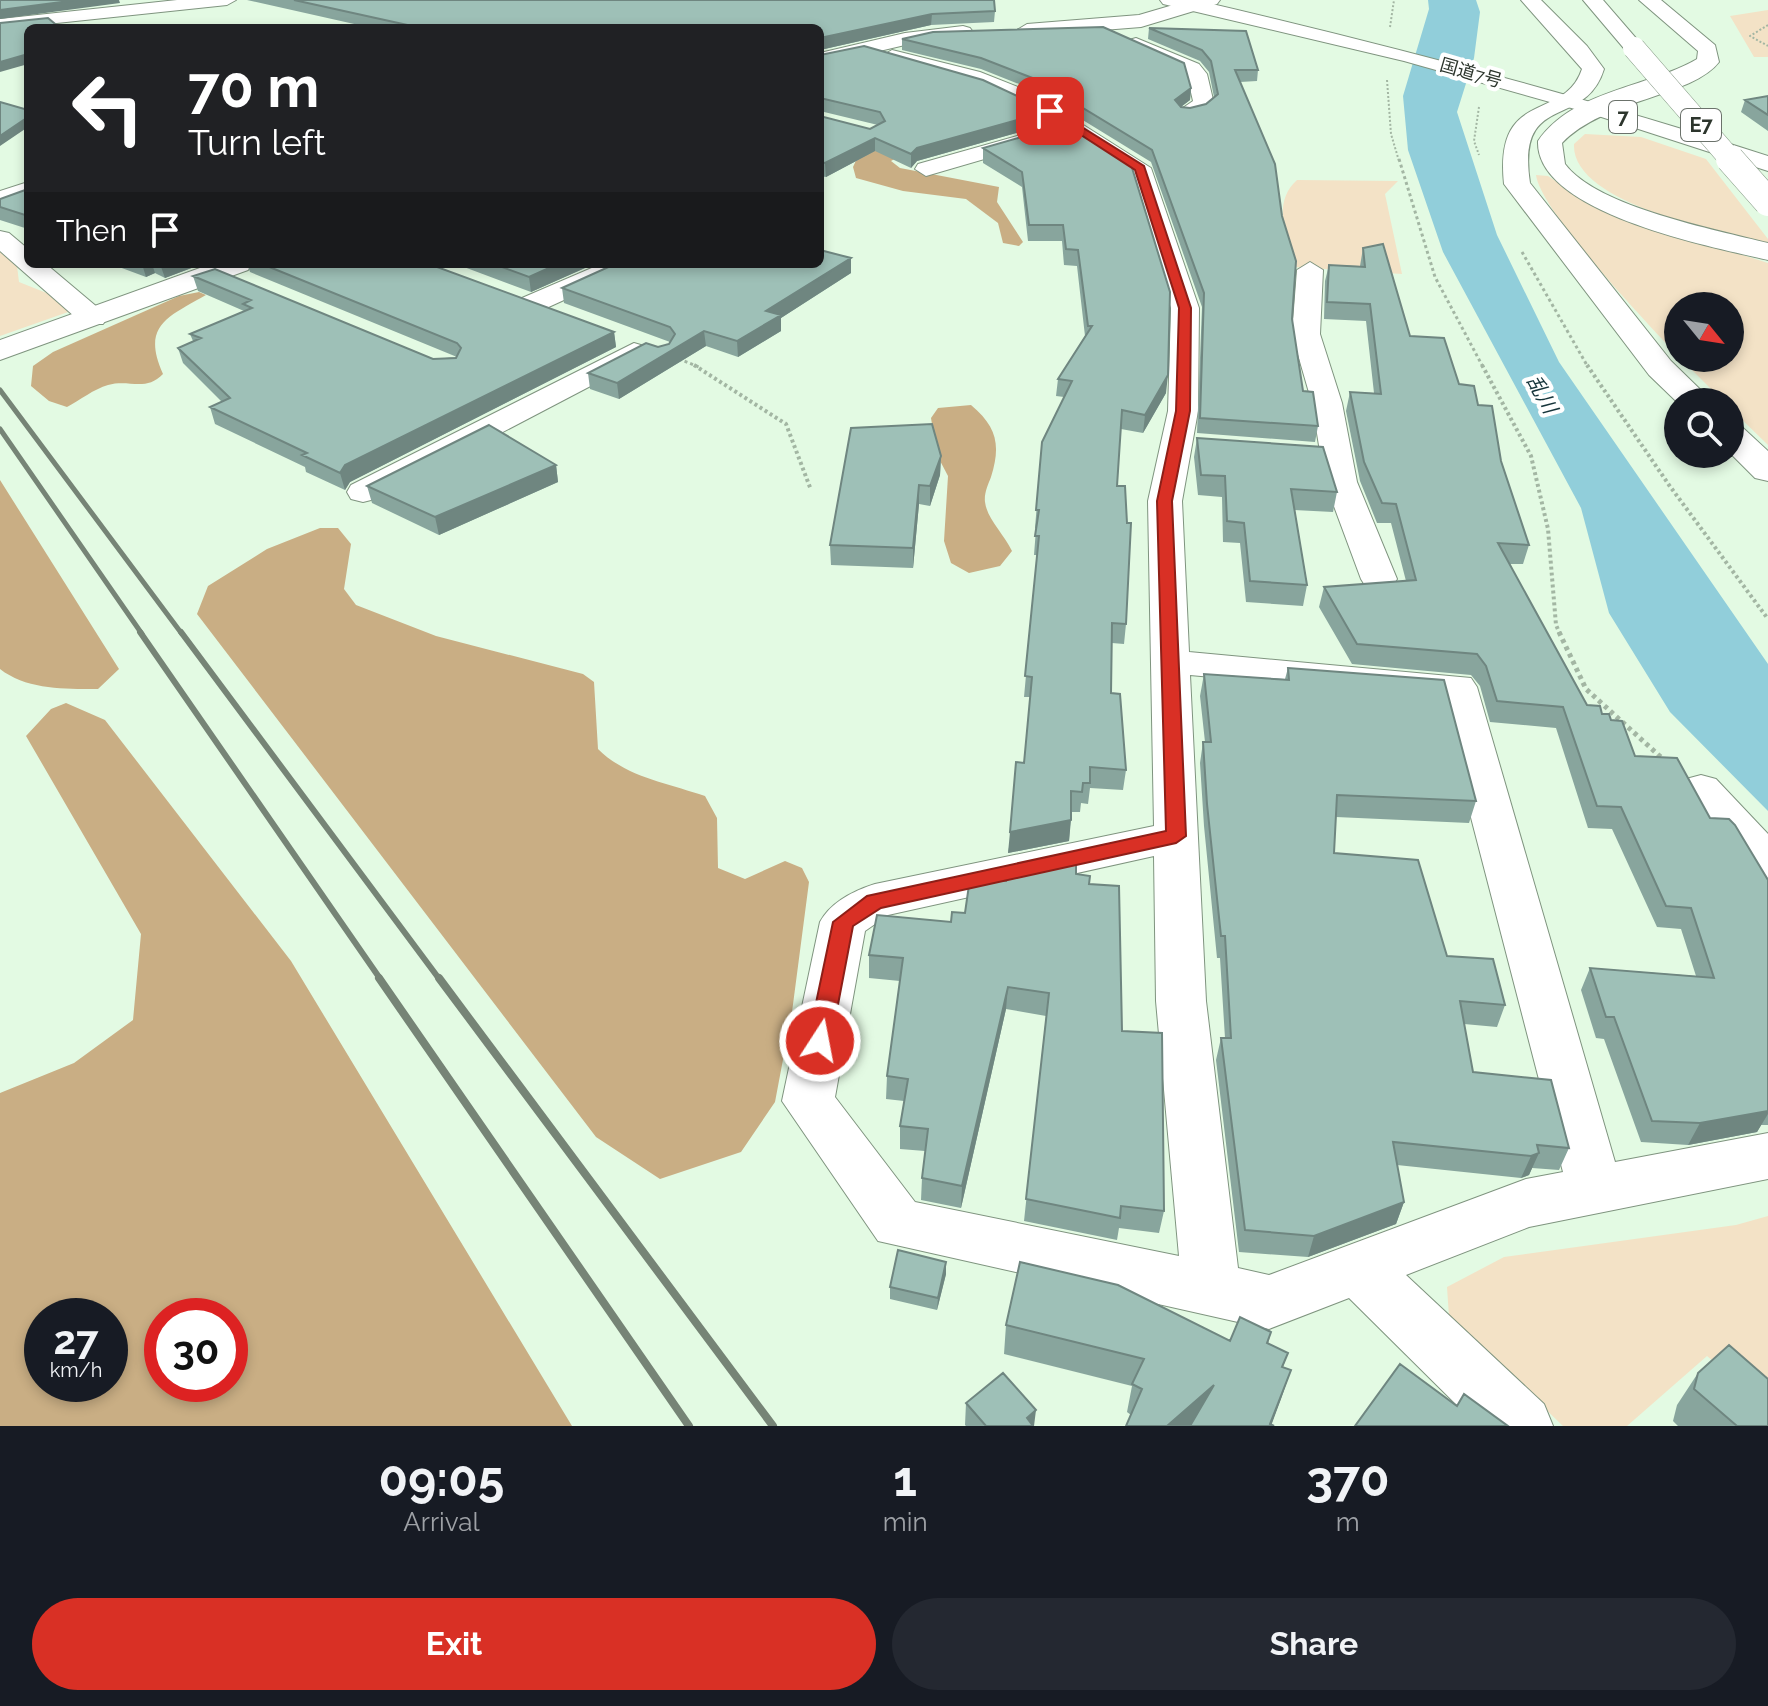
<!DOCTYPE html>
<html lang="en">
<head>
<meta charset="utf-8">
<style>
	:root { --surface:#171b24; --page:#242831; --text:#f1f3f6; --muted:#9ea1a6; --accent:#d93025 }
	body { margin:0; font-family:Raleway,"Noto Sans JP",sans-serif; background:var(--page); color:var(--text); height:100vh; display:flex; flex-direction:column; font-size:30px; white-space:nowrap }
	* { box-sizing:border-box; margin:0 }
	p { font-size:26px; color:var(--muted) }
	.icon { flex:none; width:44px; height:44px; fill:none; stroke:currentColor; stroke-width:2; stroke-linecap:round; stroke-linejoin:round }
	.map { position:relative; height:1426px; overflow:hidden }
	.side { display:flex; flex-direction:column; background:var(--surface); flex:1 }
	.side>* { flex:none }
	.banner { position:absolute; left:24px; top:24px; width:800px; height:244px; border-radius:12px; box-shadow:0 4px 12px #0003; background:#202124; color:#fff; overflow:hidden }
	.needle { width:52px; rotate:120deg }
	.tools { position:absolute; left:1664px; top:292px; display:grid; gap:16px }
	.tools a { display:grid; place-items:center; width:80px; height:80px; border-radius:50%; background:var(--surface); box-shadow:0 4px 12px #0003; font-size:40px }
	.speed { position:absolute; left:24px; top:1298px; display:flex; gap:16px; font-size:40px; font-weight:700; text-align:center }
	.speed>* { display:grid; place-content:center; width:104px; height:104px; border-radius:50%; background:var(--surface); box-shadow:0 4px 12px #0003; line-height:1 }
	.speed small { font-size:20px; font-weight:400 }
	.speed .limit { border:12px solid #d22; background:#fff; color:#111 }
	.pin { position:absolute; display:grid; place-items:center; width:68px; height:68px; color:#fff; margin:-34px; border-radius:16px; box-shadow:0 4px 12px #0006 }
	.me { position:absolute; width:88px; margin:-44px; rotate:11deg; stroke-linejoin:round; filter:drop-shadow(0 0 6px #0008) }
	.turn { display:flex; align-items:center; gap:28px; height:168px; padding:0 32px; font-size:36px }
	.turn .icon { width:104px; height:104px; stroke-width:2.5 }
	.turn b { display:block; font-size:56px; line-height:68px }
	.then { display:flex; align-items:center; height:76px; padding:0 32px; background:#0003; gap:16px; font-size:30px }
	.eta { display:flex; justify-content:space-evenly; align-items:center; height:136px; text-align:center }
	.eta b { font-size:48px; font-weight:700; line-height:56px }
	.action { display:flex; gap:16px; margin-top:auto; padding:16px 32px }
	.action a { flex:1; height:92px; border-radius:48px; background:var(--accent); color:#fff; font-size:32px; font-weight:700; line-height:92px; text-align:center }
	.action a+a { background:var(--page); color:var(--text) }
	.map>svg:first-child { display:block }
	.green { fill:#f3e2c6 }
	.forest { fill:#c9ae84; fill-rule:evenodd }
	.water { fill:#91ceda }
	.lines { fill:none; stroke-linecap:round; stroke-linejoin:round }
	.minor-casing { stroke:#7f947f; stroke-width:2 }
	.tertiary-casing { stroke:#7f947f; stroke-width:2 }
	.trunk-casing { stroke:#7f947f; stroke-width:2 }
	.motorway-casing { stroke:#7f947f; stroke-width:2 }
	.path-far3 { stroke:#a3b6a3; stroke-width:2; stroke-dasharray:2 2; stroke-linecap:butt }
	.path-far2 { stroke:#a3b6a3; stroke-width:3; stroke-dasharray:3 3; stroke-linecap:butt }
	.path-far1 { stroke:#a3b6a3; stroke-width:4; stroke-dasharray:3 3; stroke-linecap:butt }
	.path { stroke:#a3b6a3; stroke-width:5; stroke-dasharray:4 4; stroke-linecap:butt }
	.minor { fill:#fff; fill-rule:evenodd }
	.tertiary { fill:#fff; fill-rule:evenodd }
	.trunk { fill:#fff; fill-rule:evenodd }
	.motorway { fill:#fff; fill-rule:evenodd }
	.rail-far2 { stroke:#768476; stroke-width:5 }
	.rail-far1 { stroke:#768476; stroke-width:6 }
	.rail { stroke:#768476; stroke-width:8 }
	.motorway-bridge-far1-casing { stroke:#7f947f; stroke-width:23; stroke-linecap:butt }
	.motorway-bridge-casing { stroke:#7f947f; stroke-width:29; stroke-linecap:butt }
	.motorway-bridge-far1 { stroke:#fff; stroke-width:22 }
	.motorway-bridge { stroke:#fff; stroke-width:28 }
	.wall { fill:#88a59d }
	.shaded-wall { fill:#6f8680 }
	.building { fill:#9ec0b7; stroke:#6f8680; stroke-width:2 }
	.route { fill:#d93025; stroke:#8d1f18; stroke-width:2 }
	.labels { text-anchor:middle; stroke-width:8; stroke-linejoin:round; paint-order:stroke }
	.far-street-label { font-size:18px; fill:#2c352c; stroke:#fff }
	.shield { fill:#fff; stroke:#6b726b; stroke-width:2 }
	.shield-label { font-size:20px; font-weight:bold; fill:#2c352c }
	.far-water-label { font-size:20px; font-style:italic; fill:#15343a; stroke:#fff }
</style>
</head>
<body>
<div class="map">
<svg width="1768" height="1426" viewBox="0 0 1768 1426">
	<rect width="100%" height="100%" fill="#e3fae3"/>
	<path class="green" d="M1768,10V57H1754L1730,16Z
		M1585,134L1641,137L1706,159L1768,239V244C1723,232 1571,204 1574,144Z
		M1536,175L1548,176L1598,209L1768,263V445L1730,408V402H1724L1680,358H1730V306H1678V356C1648,324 1541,212 1536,175Z
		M1297,180L1398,181L1385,194L1402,274L1294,267C1287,239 1271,203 1297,180Z
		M0,247L16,258L19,282L54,296L71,311L0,336Z
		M1768,1216V1408L1707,1356L1627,1426H1563L1449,1316L1447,1287L1504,1257L1736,1225Z"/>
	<path class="forest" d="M872,148L898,157L891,161L900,168L999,187L997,202L1023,242L1019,246L1003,243L998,223L966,199L903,191L856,178L853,167L859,154Z
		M199,292L206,295C168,317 141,325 163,374C146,392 129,379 108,385C94,389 80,400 67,407L49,401L31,386L33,366L53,352L179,296Z
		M971,405C997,427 1001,445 991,477C988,485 984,493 985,502C987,519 1004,534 1012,551L1000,566L969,573L951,563L944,541L948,476L937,455L931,418L938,408Z
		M0,480L119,669L98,689C65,689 27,690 0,669Z
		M320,528H338L351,544L344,589L356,605L436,636L583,674L594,682L598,749C626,777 667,783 705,796L717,818L718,868L745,879L785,861L802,868L809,882L792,1012L775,1102L741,1152L660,1179L596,1137L197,614L208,586L267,549Z
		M66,703L105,720L291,961L572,1426H0V1093L74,1063L133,1020L141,934L26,736L51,709ZM110,1316V1384H42V1316ZM230,1316V1384H162V1316Z"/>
	<path class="water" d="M1428,0H1476L1480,12L1474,58L1457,112L1497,235L1559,362L1768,664V811L1670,712L1609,613L1581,508L1443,252L1408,150L1403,96L1429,9Z"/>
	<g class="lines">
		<defs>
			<path id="minor" d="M177,0H236L227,5L0,29V19Z
				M1136,38L1199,64L1207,74L1214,104C1207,114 1191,119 1180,116L1177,112L1193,101L1187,75L1129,48V40Z
				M892,50L980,72L1033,93L1151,168L1199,308L1198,411L1182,501L1189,652L1471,678L1477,687L1615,1162L1768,1133V1179L1529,1227L1406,1275L1544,1404L1553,1426H1478L1349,1298L1269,1329L878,1241L782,1101L820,922C831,902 853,891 875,884L1154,826L1148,501L1168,411L1171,308L1130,171L1019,101L966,80L885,60L882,56ZM1190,675L1440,698L1563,1172L1526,1179L1269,1275L1238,1268L1206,1001ZM1154,856L1156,1001L1179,1256L915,1202L835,1097L865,931L888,915Z
				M1035,131L1043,132L1046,137L1043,142L926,176L915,169L918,164Z
				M28,182V197L0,206V191Z
				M0,231L9,233L28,249V264H46L103,312L107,318L103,324H83L0,251Z
				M1310,262L1323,270L1320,334L1342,403L1357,482L1397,579L1392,587L1379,590L1366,587L1361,579L1325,482L1312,403L1292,334L1297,270Z
				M601,264H636L632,269L542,310H522L519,304L522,298Z
				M634,343L644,346L648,352L644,358L375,499L363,502L351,499L347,492L351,485Z
				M1701,775L1716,779L1768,834V878L1752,873L1686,799L1680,789L1686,779Z"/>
			<path id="tertiary" d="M1190,0H1220L1217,4L1141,27L1027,36L1017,30L1027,24L1139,15Z
				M963,26L970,28L973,32L970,36L905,45L820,65V53L905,33Z
				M211,264H252L248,270L0,360V340Z"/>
			<path id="trunk" d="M1160,0H1195C1388,45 1579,95 1768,156V171L1589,113L1404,61L1163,4Z"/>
			<path id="motorway" d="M1521,0H1541L1587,46L1604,69C1585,131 1516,90 1530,183L1671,361L1713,402L1678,403L1649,375L1504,184C1494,87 1564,123 1582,69Z
				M1583,0H1603L1641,44L1644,48L1641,52H1627Z
				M1639,0H1661L1715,45L1719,62C1692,97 1604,99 1562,143L1565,164C1597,207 1716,230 1768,243V260C1712,247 1535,213 1538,141C1573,90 1647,88 1697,59L1698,51Z
				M1730,424L1742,427L1768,451V481L1755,478L1730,453Z"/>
		</defs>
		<use href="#minor" class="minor-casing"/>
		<use href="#tertiary" class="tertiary-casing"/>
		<use href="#trunk" class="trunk-casing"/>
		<use href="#motorway" class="motorway-casing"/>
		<path class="path-far3" d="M1768,25L1750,36L1768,46
			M1390,27L1394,0
			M1387,80L1391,134L1399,161
			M1479,107L1474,141L1479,155"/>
		<path class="path-far2" d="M1399,159L1435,277L1483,367
			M1522,252L1588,367
			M679,359L699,367"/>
		<path class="path-far1" d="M694,365L786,424L811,490
			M1482,365L1531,456L1548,529L1556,625L1560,634
			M1587,365L1669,485L1768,619"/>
		<path class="path" d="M1559,632L1586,689L1664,760"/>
		<use href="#minor" class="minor"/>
		<use href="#tertiary" class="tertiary"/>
		<use href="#trunk" class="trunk"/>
		<use href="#motorway" class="motorway"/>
		<path class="rail-far2" d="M0,390L182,634
			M0,429L142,634"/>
		<path class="rail-far1" d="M140,632L381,980
			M181,632L440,980"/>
		<path class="rail" d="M379,978L689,1426
			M439,978L773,1426"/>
		<defs>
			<path id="motorway-bridge-far1" d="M1634,48L1732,161"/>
			<path id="motorway-bridge" d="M1730,159L1768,202"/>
		</defs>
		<use href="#motorway-bridge-far1" class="motorway-bridge-far1-casing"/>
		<use href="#motorway-bridge" class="motorway-bridge-casing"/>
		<use href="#motorway-bridge-far1" class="motorway-bridge-far1"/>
		<use href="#motorway-bridge" class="motorway-bridge"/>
	</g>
	<path class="wall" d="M247,0H994L995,11L994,22L931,25L820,50V28H372Z
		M1149,28L1258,70L1257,81L1240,82L1292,319L1303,391L1318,426L1315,442L1197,433L1202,307L1151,162L1034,90L981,69L902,50V39L1191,88L1190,100L1181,107L1190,108L1206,104L1214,97L1209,72L1200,61L1148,39Z
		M820,55L1048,124L917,161L911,168L875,151L826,177L820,176V116L870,129L878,125L820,111Z
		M1768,96V131L1741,112L1745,100Z
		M1071,123L1166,393L1143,433L1121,429L1117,486L1126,624L1124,644L1112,643L1111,693L1126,770L1123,790L1090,788L1088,804L1081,803L1080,812H1071L1069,841L1008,853L1024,763L1030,697H1024L1037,555H1034L1036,529L1035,528L1042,442L1064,397L1056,396L1058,379L1085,336L1077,266L1064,265L1062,241H1028L1022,187L983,163V148Z
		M28,189V229L0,220V199Z
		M1363,248L1410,336L1478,405L1501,461L1529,545L1523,564H1509L1587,705L1611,720L1635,756L1710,818L1768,880V1125H1761L1757,1132L1688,1145L1641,1142L1604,1039L1596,1038L1581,990L1590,968L1696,976L1681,929L1657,927L1612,829L1588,828L1556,728L1490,722L1480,686L1471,675L1352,664L1319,607L1324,587L1406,581L1391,523H1377L1360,481L1346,411L1350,392L1374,393L1366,321L1324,319L1325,281L1329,265L1360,266Z
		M111,264H202L165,278L155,273L146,277Z
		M247,264H429L614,332L616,347L350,482L345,490L306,472L305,467L215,424L210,407L222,402L183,363L178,348L193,341L190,334L244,311L198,291L193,276L433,359L457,357L250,272Z
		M456,264H594L531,292Z
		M851,273L781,318V331L738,357L706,346L619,399L590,389L588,373L658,347L669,344L670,342L564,303L562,288Z
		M1197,438L1337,492L1333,512L1294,510L1307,585L1303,606L1246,602L1240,543L1223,542L1222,497L1198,495L1194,457Z
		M941,456L940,475L930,506L919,504L913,568L831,565L830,545Z
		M556,465L558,482L439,535L372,503L367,486Z
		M1288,668L1476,801L1469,823L1336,817L1334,853L1447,956L1505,1005L1497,1027L1464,1024L1473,1072L1569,1148L1559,1170L1532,1168L1529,1175L1521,1178L1397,1165L1404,1202L1396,1224L1308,1257L1239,1252L1216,1060L1221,1038H1225L1220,958H1217L1204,826L1200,763L1203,742H1205L1200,696L1204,674L1285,679Z
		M1070,864L1076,874L1089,884L1164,1211L1159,1233L1119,1228L1117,1240L1024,1221L1046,1016L1006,1009L961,1208L921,1200L922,1178L925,1151L900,1149V1126L904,1101L886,1099L887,1076L900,981L869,978V955L951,922L965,913L1006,881Z
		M946,1262V1274L937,1310L890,1299V1287Z
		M1006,1325L1230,1341L1271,1332L1268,1344L1288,1353L1283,1367L1291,1370L1271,1425L1131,1415L1127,1412L1132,1386L1004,1354Z
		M1698,1373L1768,1426H1678L1673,1421L1677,1405Z
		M966,1403L1034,1426H966L965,1425Z"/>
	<path class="shaded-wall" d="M77,0H119L120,3L0,19V10Z
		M932,14L931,25L820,50V38Z
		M28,54V64L0,72V62Z
		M1191,88L1190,100L1174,112L1175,100Z
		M1049,111L1048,124L917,161L911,168V154L917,148Z
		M28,117V127L0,146V136Z
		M875,138V151L826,177L825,163Z
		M851,258V273L781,318V331L738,357L737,341L766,311Z
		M142,264H152L155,273L146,277Z
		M160,264H202L165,278Z
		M558,264H594L531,292L529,277Z
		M704,331L706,346L619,399L617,383Z
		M614,332L616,347L350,482L345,490L340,473L345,465Z
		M1168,375L1166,393L1143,433L1145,415Z
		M941,456L940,475L930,506V486Z
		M556,465L558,482L439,535L435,517Z
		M919,485V504L913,568V548Z
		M1071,820L1069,841L1008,853L1010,832Z
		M1008,987L1006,1009L961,1208L962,1186Z
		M1768,1111V1114L1757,1132L1688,1145L1700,1123Z
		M1539,1153L1529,1175L1521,1178L1531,1156Z
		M1404,1202L1396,1224L1308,1257L1314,1236Z
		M946,1262V1274L937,1310L938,1298Z
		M1291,1370L1281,1399L1271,1426H1269Z
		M1214,1385L1192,1426H1167Z
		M1036,1410L1034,1426H1026L1027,1418Z"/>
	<path class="building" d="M0,0H77L0,10Z
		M294,0H994L995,11L932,14L820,38V28H405L412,26Z
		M48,18L60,28H28V54L0,62V23Z
		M1103,27L1184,63L1191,88L1175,100L1181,107L1190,108L1206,104L1218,94L1211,61L1202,50L1149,28L1246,31L1258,70H1235L1275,164L1282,216L1296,261L1292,319L1303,391L1313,392L1318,426L1200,418L1204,293L1152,150L1035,79L981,58L902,39L933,32Z
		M864,46L983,80L1049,111L917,148L911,154L875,138L825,163L820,162V116L870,129L885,121L880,112L820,98V55Z
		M1768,96V115L1745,100Z
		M0,102L28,110V117L0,136Z
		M1071,123L1129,158L1170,292L1168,375L1145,415L1122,410L1117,486H1125L1127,523H1131L1126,624L1112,623L1111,693L1120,694L1126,770L1090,767V783H1083L1082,792L1071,791V820L1010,832L1016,762L1024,763L1032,677L1025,676L1039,536H1035L1039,510H1036L1042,442L1072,381L1058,379L1092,326H1088L1078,250L1066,249L1063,225H1029L1022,172L983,148Z
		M28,189V216L0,207V199Z
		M1383,244L1410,336L1444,338L1459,384L1474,386L1478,405L1492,406L1501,461L1529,545L1498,543L1587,705L1600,706L1602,714H1609L1611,720L1622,721L1635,756L1677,758L1710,818L1729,819L1735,825L1768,880V1111L1700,1123L1652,1121L1614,1017H1606L1590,968L1714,978L1691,908L1666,906L1621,807L1597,806L1563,707L1497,701L1486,666L1477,654L1357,644L1324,587L1416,580L1396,504L1382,503L1364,462L1350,392L1381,394L1370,304L1327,302L1329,265L1365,267L1363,248Z
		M820,250L851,258L766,311L781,315L737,341L704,331L617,383L588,373L646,343L658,347L669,344L675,334L670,327L562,288L615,264H820Z
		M262,264H429L614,332L345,465L340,473L302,455L307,453L210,407L230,398L178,348L201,338L190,334L252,308L243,304L251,300L193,276L215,269L433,359L456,358L461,348L457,343Z
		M494,264H558L529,277Z
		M932,424L941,456L930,486L919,485L913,548L830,545L851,428Z
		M489,425L556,465L435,517L367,486Z
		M1197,438L1323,447L1337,492L1291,489L1307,585L1250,581L1244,523L1227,521L1225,476L1201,475Z
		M1288,668L1444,680L1476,801L1337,795L1334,853L1418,860L1447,956L1493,959L1505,1005L1460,1001L1473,1072L1551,1080L1569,1148L1537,1145L1539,1153L1531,1156L1393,1142L1404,1202L1314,1236L1245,1230L1221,1038H1231L1225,936H1221L1207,804L1203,742H1211L1204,674L1289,680Z
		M1070,856V864L1076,865V874L1090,876L1089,884L1119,886L1122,1031L1162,1033L1164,1211L1121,1206L1120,1218L1026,1199L1049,993L1008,987L962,1186L922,1178L928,1129L900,1126L908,1079L887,1076L903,958L869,955L877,915L951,922L952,912L965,913L970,878L1006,881L1007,869Z
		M898,1250L946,1262L938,1298L890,1287Z
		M1020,1262L1118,1285L1230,1341L1240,1317L1271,1332L1267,1343L1288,1353L1282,1367L1291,1370L1270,1424L1274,1426H1190L1214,1385L1167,1426H1126L1142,1389L1132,1384L1144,1359L1006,1325Z
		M1729,1345L1768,1379V1426H1737L1694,1389L1698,1373Z
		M1400,1364L1457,1406L1464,1394L1508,1426H1355Z
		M1003,1373L1036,1410L1027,1418L1033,1426H986L966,1403Z"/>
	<path class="route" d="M1047,109H1053L1144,166L1191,308L1190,411L1172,501L1186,836L1176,843L881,908L853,926L831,1041L828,1048H812L808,1041L833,922L867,896L1166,831L1157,501L1176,411L1179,308L1135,170L1047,113Z"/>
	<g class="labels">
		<g class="far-street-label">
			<text transform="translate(1471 73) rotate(16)" y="6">国道7号</text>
		</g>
		<g class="shield">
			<rect x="1609" y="101" width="28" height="32" rx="6"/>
			<rect x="1681" y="109" width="40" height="32" rx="6"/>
		</g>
		<g class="shield-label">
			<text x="1623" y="124">7</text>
			<text x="1701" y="132">E7</text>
		</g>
		<g class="far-water-label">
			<text transform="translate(1542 394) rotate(61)" y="7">乱川</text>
		</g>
	</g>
</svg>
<div class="tools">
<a><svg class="needle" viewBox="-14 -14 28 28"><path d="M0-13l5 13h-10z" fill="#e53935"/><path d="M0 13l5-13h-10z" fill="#9ea1a6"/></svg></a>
<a><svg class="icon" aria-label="search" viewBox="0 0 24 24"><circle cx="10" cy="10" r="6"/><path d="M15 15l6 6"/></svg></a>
</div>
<div class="speed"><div>27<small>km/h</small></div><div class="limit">30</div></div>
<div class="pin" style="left:1050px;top:111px;background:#d93025"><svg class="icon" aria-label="arrive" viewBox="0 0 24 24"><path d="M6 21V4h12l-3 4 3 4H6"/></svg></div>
<svg class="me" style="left:820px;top:1041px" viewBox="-20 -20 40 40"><circle r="17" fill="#d93025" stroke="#fff" stroke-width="3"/><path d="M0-11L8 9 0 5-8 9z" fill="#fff"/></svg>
<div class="banner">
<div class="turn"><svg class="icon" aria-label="left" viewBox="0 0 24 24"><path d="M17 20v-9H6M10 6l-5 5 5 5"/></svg><div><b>70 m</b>Turn left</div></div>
<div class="then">Then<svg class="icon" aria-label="arrive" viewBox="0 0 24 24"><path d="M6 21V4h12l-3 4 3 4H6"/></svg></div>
</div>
</div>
<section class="side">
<div class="eta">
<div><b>09:05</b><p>Arrival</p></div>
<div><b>1</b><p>min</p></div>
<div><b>370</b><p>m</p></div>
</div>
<div class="action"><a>Exit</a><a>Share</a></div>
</section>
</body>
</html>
